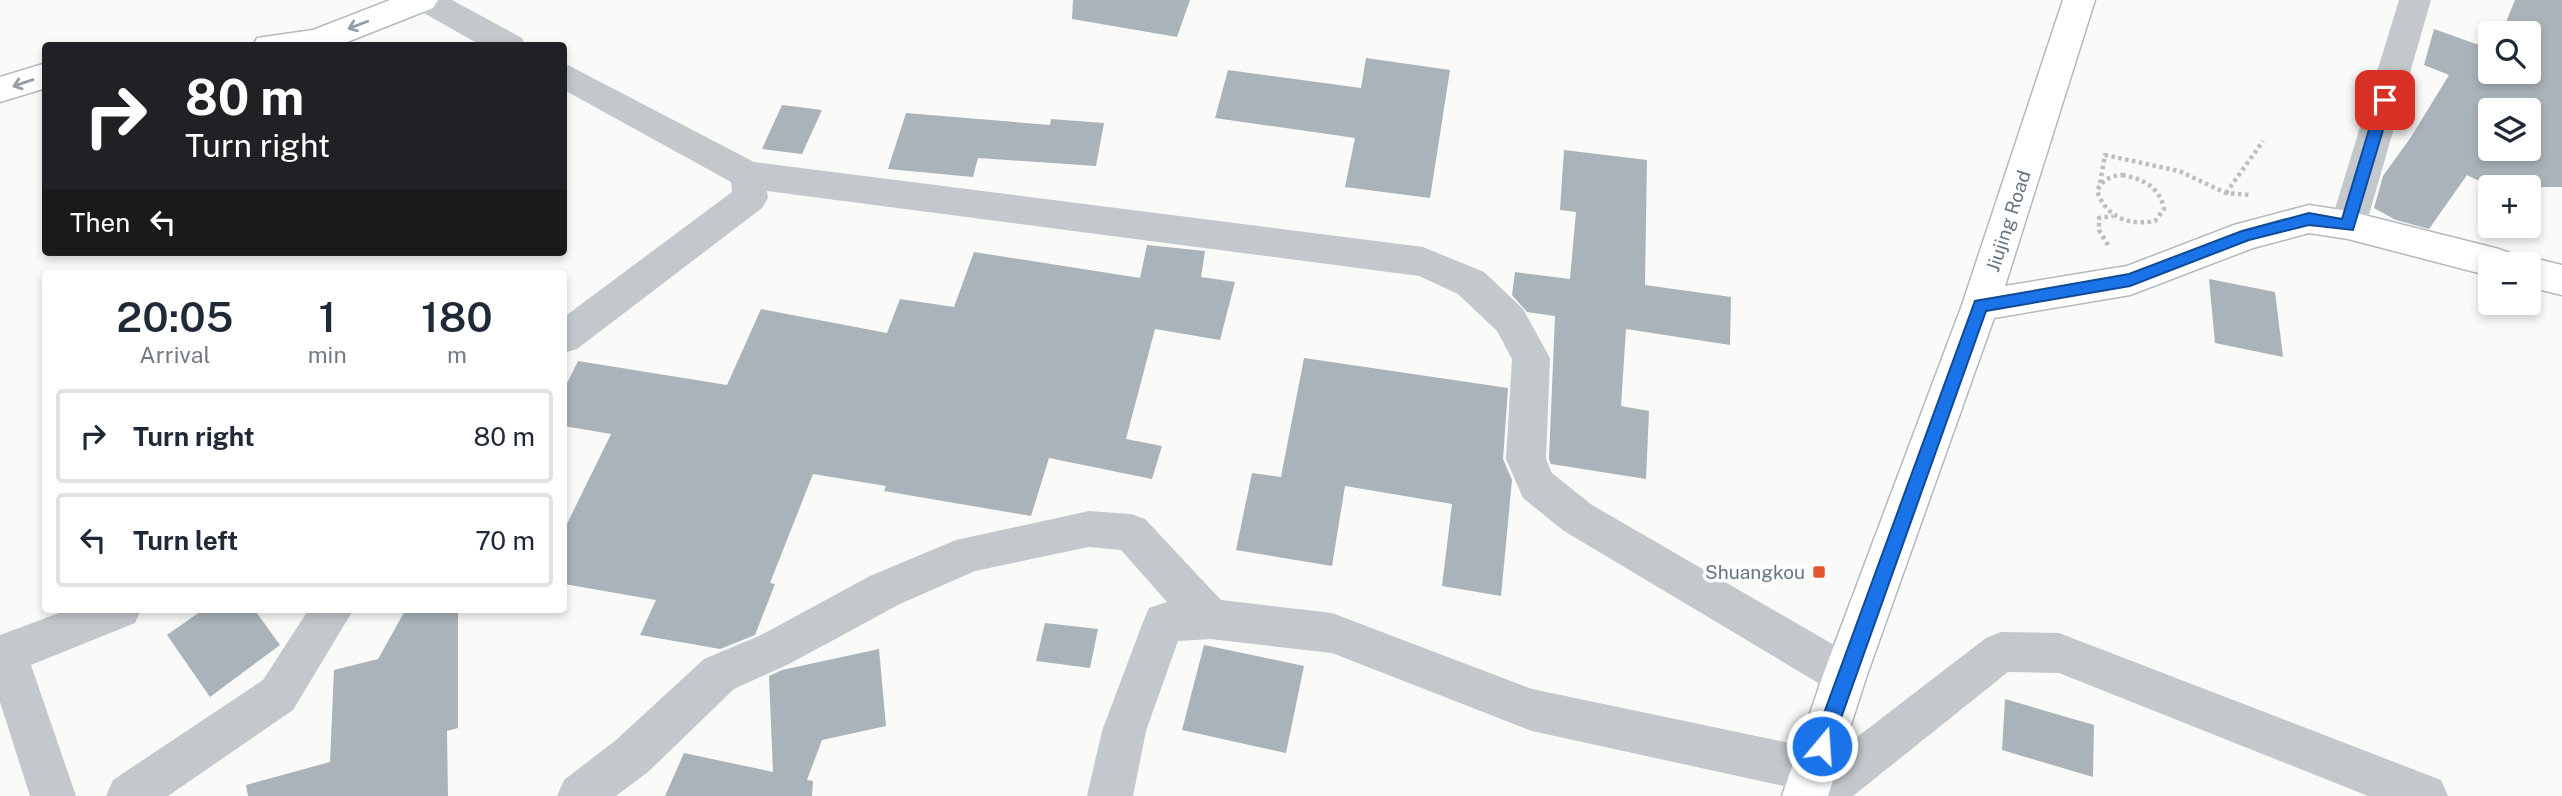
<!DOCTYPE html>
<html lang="en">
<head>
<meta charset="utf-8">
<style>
	:root { --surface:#fff; --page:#f2f2f3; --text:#1f2937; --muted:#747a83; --line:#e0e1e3 }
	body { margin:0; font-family:"Public Sans",sans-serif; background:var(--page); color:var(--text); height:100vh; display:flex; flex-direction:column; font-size:26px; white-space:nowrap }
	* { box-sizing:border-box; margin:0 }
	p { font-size:23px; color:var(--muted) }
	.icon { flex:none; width:38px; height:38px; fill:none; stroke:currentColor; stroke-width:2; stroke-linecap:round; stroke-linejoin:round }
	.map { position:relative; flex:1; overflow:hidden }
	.drawer { position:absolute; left:42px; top:270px; width:525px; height:343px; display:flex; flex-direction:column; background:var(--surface); border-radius:7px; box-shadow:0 4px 10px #0003 }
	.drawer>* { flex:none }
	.banner { position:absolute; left:42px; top:42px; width:525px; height:214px; border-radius:7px; box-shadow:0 4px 10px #0003; background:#202124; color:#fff; overflow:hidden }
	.fabs { position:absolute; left:2478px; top:21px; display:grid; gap:14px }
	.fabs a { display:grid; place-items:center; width:63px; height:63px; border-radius:7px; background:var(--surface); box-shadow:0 4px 10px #0003; font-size:35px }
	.pin { position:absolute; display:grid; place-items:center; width:60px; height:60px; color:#fff; margin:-30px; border-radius:14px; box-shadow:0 4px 10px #0006 }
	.me { position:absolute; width:77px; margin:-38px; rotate:18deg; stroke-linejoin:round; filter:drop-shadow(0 0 5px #0008) }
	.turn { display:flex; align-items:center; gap:24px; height:147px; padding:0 28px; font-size:32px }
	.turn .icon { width:91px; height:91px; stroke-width:2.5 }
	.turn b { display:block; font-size:49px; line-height:60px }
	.then { display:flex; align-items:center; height:66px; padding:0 28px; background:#0003; gap:14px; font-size:26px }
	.eta { display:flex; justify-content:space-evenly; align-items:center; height:119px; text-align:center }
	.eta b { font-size:42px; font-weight:600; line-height:49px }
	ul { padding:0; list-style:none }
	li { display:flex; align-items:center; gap:21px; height:94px; margin:0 14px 10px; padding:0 14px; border:4px solid var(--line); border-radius:7px }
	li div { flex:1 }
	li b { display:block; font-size:26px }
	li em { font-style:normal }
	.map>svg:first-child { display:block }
	.building { fill:#aab3b9; fill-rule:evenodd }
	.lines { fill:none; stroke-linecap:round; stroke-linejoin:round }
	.secondary-casing { stroke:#b3babf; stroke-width:3 }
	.path { stroke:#bbbfc2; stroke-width:4.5; stroke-dasharray:3.5 3.5; stroke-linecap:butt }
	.street { fill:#c3c8cc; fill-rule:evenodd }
	.secondary { fill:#fff; fill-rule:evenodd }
	.oneway { stroke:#939fa8 }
	.route { fill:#1a73e8; stroke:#114b97; stroke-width:2 }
	.poi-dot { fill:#e4572e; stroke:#fff; stroke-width:2.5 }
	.labels { text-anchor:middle; stroke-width:7; stroke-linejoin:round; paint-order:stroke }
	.street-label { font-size:19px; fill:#657683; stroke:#fff }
	.poi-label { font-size:19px; fill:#657683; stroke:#fff; text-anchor:end }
</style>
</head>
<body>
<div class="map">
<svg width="2562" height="796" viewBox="0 0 2562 796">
	<rect width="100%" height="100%" fill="#fafaf8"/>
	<path class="building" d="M1073,0H1190L1177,37L1072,19Z
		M2515,0H2562V187H2491L2467,175L2429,229L2396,220L2374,208L2383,176L2411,137L2449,75L2424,65L2434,29L2490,49V72H2529V33H2498L2502,21L2506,22ZM2490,110H2529V149H2490Z
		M1366,58L1450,70L1430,198L1345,187L1355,138L1215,118L1228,70L1361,88Z
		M782,105L822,110L802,154L762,149Z
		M906,113L1050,125L1051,119L1104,123L1096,166L978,158L973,177L888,169Z
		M1564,150L1647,160L1645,285L1731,297L1730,345L1626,329L1621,406L1649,411L1646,479L1551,464L1549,459L1555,316L1527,312L1512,295L1515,272L1570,279L1576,212L1560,210Z
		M1147,245L1205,251L1201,277L1235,282L1220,340L1155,329L1126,439L1162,446L1152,479L1049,458L1031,516L884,491L886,486L813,474L770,583L775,584L755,635L720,649L640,635L656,600L564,584V530L611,434L564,426V389L578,361L727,385L761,309L887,333L900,299L954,307L974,252L1140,278Z
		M2209,279L2275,292L2283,357L2215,343Z
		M1304,358L1508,388L1503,459L1512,480L1501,596L1442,586L1452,504L1345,486L1332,566L1236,550L1252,473L1281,477Z
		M204,609H254L280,645L210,697L167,635Z
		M406,609H458V728L447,731L448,796H248L246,785L330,762L334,670L378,659Z
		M1045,623L1098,629L1090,668L1036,661Z
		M1204,645L1304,666L1286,753L1182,730Z
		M879,649L886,726L822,740L807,780L813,781L812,796H665L684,753L773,772L769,676L782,670Z
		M2005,699L2094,725L2093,777L2002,750Z"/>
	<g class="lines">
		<defs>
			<path id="secondary" d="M390,0H438L433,8L337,46H253L257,38L313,30Z
				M2063,0H2095L2005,286L2127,266L2234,225L2309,205L2348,211L2499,249L2512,254L2516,262L2529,257L2562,265V295L2529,287V264H2490V276L2348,239L2309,233L2253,248L2130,295L1994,318L1867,675L1828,796H1782L1823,675L1962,305Z
				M46,63V88L0,102V77Z"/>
		</defs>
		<use href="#secondary" class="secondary-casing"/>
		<path class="path" d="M2122,175C2143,179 2160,187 2164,209L2155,221C2128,226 2106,217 2097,191C2102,180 2110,176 2122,175Z
			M2100,183L2105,155L2179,171L2226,193L2250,195
			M2226,193L2263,141
			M2108,245L2099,230V218L2113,216"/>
		<path class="street" d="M410,0H452L522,38L526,46H482L415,8Z
			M2399,0H2431L2366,225L2361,235L2348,239L2335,235L2330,225Z
			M564,63L754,162L1423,247L1484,272L1523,309L1550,358L1546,459L1552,473L1592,505L1860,660L1867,675L1860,690L1845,696L1830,690L1564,531L1523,498L1506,459L1512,359L1497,331L1458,294L1419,276L767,191L768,198L762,208L577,349L564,353V317L732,192L731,182L564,90Z
			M1089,511L1131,514L1145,519L1221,600L1332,613L1532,689L1814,748L1831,757L1986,638L2001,632L2059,633L2441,780L2448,796H2368L2059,673L2008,672L1853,796H1794L1797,789L1532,731L1332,653L1210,639L1178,641L1146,731L1133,796H1087L1102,731L1143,622L1149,608L1167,602L1121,550L1089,547L975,571L900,604L789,664L734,689L648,772L616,796H557L564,780L616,740L704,659L759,636L870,576L956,540Z
			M70,609H141L135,623L31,665L76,796H30L0,702V635Z
			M309,609H351L352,612L293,710L168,796H106L113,780L263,680Z"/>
		<use href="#secondary" class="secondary"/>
	</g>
	<defs><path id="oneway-shaft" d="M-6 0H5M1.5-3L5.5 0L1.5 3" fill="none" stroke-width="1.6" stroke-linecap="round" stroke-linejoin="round" transform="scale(1.75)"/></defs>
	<g class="oneway">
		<use href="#oneway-shaft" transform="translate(358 25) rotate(159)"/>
		<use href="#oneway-shaft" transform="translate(23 83) rotate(161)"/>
	</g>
	<path class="route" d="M2385,95L2392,100L2353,230L2309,225L2249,240L2130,286L1986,311L1831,746L1828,752L1822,755L1815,752L1812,746L1975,301L2129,274L2242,231L2309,213L2342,219L2378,100Z"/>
	<rect class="poi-dot" x="1812" y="565" width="14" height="14" rx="3.5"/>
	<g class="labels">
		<g class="street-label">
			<text transform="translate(2008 221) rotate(-72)" y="7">Jiujing Road</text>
		</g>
		<g class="poi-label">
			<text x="1805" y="579">Shuangkou</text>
		</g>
	</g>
</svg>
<div class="fabs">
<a><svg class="icon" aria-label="search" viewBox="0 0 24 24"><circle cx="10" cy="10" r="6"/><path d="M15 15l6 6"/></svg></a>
<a><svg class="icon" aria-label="layers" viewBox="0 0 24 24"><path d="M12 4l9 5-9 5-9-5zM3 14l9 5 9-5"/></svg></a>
<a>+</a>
<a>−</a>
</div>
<div class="pin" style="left:2385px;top:100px;background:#d93025"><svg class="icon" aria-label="arrive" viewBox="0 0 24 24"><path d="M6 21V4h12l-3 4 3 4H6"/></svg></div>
<svg class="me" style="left:1822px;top:746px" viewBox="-20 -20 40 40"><circle r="17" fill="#1a73e8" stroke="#fff" stroke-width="3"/><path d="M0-11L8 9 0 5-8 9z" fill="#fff"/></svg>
<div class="banner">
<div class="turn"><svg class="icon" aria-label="right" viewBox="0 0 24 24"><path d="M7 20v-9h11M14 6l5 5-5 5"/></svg><div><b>80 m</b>Turn right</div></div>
<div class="then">Then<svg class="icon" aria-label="left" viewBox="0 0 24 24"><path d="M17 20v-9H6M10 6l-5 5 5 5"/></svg></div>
</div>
<section class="drawer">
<div class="eta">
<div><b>20:05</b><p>Arrival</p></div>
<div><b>1</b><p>min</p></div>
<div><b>180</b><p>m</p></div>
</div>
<ul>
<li><svg class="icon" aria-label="right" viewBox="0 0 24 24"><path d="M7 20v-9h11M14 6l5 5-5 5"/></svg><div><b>Turn right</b></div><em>80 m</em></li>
<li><svg class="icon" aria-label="left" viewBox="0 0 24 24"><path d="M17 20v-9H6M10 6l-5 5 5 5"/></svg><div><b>Turn left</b></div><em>70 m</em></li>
</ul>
</section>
</div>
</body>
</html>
